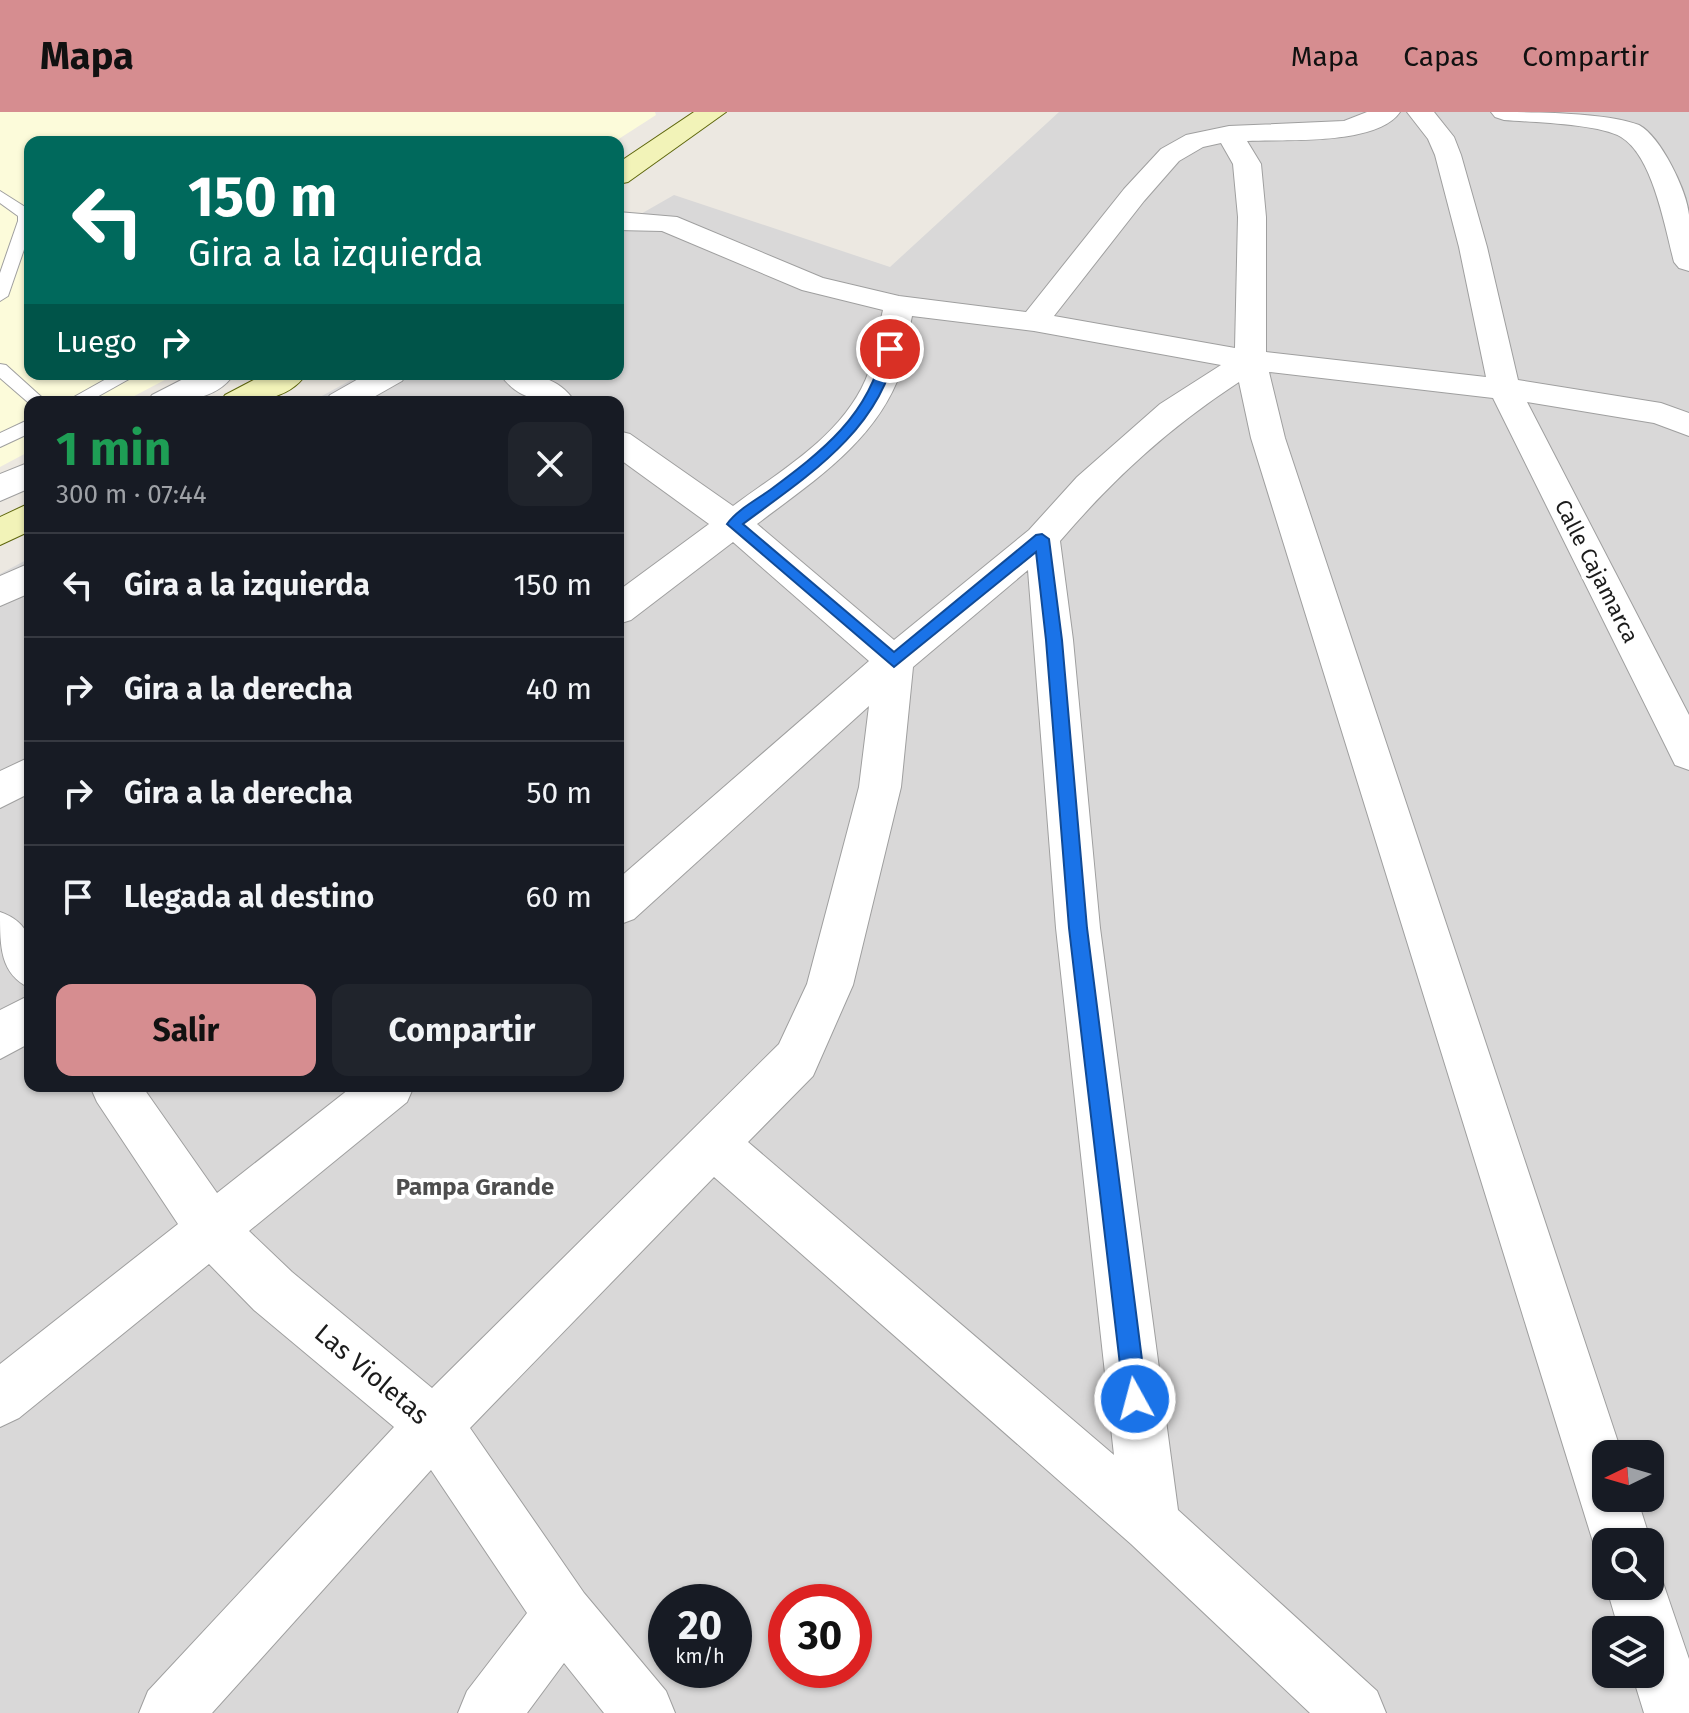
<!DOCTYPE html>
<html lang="es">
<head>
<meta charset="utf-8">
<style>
	:root { --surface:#171b24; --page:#20242c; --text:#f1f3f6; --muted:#9ea1a6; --line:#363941; --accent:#d68d90 }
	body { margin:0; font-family:"Fira Sans",sans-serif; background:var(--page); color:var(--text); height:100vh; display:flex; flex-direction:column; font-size:30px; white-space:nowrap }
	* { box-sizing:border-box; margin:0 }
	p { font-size:26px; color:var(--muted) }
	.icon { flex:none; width:44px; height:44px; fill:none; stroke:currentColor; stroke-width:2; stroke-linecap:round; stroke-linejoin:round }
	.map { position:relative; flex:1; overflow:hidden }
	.drawer { position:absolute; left:24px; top:284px; width:600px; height:696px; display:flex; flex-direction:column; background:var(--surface); border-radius:16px; box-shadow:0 2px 6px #0004 }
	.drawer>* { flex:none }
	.hud { position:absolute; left:24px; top:24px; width:600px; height:244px; border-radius:16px; box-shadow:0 2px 6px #0004; background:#00695c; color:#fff; overflow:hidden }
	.needle { width:52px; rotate:265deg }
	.tools { position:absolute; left:1592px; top:1328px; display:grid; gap:16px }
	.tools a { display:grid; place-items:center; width:72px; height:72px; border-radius:16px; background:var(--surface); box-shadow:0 2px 6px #0004; font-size:40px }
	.speed { position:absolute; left:648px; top:1472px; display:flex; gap:16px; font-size:40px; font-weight:700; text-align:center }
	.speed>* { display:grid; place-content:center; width:104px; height:104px; border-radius:50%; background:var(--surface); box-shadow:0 2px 6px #0004; line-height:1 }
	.speed small { font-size:20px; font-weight:400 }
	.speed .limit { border:12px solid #d22; background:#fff; color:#111 }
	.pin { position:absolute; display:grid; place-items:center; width:68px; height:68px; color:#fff; margin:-34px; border:4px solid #fff; border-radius:50%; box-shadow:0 2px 8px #0007 }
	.me { position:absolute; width:88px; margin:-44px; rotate:353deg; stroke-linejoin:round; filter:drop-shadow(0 0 6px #0008) }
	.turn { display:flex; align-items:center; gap:28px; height:168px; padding:0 32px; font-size:36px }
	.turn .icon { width:104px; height:104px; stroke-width:2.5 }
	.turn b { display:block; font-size:56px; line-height:68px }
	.then { display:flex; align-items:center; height:76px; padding:0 32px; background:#0003; gap:16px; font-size:30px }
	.round { display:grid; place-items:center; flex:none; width:84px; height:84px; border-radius:16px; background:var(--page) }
	.headline { display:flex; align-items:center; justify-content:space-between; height:136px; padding:0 32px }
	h1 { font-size:48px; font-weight:700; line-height:60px; color:#1e9e55 }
	.primary-button { display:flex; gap:16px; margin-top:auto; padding:16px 32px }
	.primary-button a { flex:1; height:92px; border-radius:16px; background:var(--accent); color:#111; font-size:32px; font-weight:700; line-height:92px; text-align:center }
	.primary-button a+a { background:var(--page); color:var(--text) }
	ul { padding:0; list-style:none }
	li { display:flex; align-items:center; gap:24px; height:104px; padding:0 32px; border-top:2px solid var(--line) }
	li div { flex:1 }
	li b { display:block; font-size:30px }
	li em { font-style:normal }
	header { display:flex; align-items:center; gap:48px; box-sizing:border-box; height:112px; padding:0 40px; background:var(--accent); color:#111 }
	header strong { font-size:38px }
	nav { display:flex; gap:44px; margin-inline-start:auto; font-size:28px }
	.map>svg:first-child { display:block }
	.residential { fill:#d9d8d8; fill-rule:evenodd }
	.education { fill:#fcfbda }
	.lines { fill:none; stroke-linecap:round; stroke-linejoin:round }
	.lane-casing { stroke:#9f9f9f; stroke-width:2 }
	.street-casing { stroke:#9f9f9f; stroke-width:2 }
	.secondary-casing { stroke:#5f670d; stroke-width:2 }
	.lane { fill:#fff; fill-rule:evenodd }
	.street { fill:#fff; fill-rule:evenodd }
	.secondary { fill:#f2f3b8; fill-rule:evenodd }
	.route { fill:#1a73e8; stroke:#114b97; stroke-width:2 }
	.labels { text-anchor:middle; stroke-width:8; stroke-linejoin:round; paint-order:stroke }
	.street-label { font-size:22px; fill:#1b1b1b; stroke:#fff }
	.neighbourhood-label { font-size:24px; font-weight:bold; fill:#4e4e4e; stroke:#fff }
	.near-street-label { font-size:26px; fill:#1b1b1b; stroke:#fff }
</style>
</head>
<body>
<header>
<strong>Mapa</strong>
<nav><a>Mapa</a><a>Capas</a><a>Compartir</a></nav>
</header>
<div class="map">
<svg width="1689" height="1601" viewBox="0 0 1689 1601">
	<rect width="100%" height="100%" fill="#ece8e1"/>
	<path class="residential" d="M1059,0H1689V1601H0V462L30,446V974H618V290H311L362,262H618V115L674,83L890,155ZM1606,1342H1650V1386H1606ZM1606,1430H1650V1474H1606ZM666,1490H734V1558H666ZM786,1490H854V1558H786ZM1606,1518H1650V1562H1606Z"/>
	<path class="education" d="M0,0H655L656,3L614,30H30V262H176L123,290H30V339L0,355Z"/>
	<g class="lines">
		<defs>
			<path id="lane" d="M0,79L30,98V120L8,184L0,189V161L18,109V104L0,91Z
				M0,252L6,253L47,290H30V292L0,266Z
				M115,262H138L88,290H65Z
				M30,307V321L0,335V321Z"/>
			<path id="street" d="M1367,0H1400C1377,34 1284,27 1247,29L1261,52L1266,105V240L1486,265L1459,135L1435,43L1428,27L1407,0H1434L1454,25L1461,43L1487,135L1518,268L1661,291L1689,301V324L1654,311L1527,290L1689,603V658L1675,653L1493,286L1269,260L1285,326L1622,1342H1606V1386H1637L1651,1430L1650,1433V1430H1606V1452L1601,1451L1593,1430L1251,326L1239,270C1169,316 1115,365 1060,429L1073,528L1100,816L1178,1398L1377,1579L1386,1601H1310L1131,1432L714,1065L470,1316L584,1481L666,1579L675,1601H604L564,1551L527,1601H458L467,1579L527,1501L431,1358L212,1601H139L148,1579L394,1315L254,1198L209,1152L19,1306L0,1315V1252L178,1112L97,990L90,974H142L217,1081L353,974H414L407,990L249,1119L292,1160L432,1276L779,932L807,872L859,675L869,594L634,807L618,813V767L869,549L733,430L631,508L618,512V479L709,412L618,346V319L630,322L733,394C783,357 847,321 869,259C876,240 878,218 883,198L802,178L662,119L618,118V100L677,105L823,166L899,184L1026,200L1124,77L1161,37L1186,23L1229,14L1344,9ZM1221,31L1233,52L1238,105L1235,236L1054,204L1144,89L1179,49L1203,35ZM912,204L1034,219L1221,253L1160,292L1077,365L1029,418L894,528L757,412C812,370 877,329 901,259C907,242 908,222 912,204ZM1028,458L1056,816L1114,1343L748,1030L813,964L853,873L901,675L913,555Z
				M1491,0C1529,0 1606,0 1639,13C1661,25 1687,79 1689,103C1689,121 1689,140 1689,159L1679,156L1674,150C1665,116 1653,44 1621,25C1600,12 1531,10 1504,8L1495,5Z
				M193,262H234C216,290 176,290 147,290L152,283Z
				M367,262H407L402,269L365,290H325L330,283Z
				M500,262C529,262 557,262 575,290C545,290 519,290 500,262Z
				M30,350V376L0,389V362Z
				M30,451V481L0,494V464Z
				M30,645V681L0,696V659Z
				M0,800C39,814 30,841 30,876C0,862 0,835 0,800Z
				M30,883V931L0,947V898Z
				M1650,1450L1657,1453L1689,1547V1601H1644L1632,1562H1650V1518H1619L1606,1474H1650Z"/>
			<path id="secondary" d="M694,0H726L628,70L618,72V51Z
				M265,262H306C288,290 249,290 220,290L225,283Z
				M30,391V419L0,433V405Z"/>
		</defs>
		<use href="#lane" class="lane-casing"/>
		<use href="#street" class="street-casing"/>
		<use href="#secondary" class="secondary-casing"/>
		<use href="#lane" class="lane"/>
		<use href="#street" class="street"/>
		<use href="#secondary" class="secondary"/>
	</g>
	<path class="route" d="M890,233L896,237C880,319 806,365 743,412L894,540L1036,423L1042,422L1049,427L1062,528L1087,816L1147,1287L1143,1295L1135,1298L1127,1295L1124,1287L1069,816L1046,528L1036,440L894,555L727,412C737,398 756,388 770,378C821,340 870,303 883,237Z"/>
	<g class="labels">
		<g class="street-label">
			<text transform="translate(1597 459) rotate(63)" y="8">Calle Cajamarca</text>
		</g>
		<g class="neighbourhood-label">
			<text x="475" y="1083">Pampa Grande</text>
		</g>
		<g class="near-street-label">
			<text transform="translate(372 1262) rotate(40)" y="9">Las Violetas</text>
		</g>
	</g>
</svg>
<div class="tools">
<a><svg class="needle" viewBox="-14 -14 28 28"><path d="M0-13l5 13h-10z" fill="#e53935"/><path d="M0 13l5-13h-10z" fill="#9ea1a6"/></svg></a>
<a><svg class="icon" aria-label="search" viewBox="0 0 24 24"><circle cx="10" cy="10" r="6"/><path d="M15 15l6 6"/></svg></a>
<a><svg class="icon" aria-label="layers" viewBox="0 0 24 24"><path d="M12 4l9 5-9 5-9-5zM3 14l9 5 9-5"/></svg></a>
</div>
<div class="speed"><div>20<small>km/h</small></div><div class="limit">30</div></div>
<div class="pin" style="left:890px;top:237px;background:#d93025"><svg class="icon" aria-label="arrive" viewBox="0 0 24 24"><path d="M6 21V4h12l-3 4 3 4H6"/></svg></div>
<svg class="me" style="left:1135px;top:1287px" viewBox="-20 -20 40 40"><circle r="17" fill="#1a73e8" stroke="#fff" stroke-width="3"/><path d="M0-11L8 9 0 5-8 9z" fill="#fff"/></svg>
<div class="hud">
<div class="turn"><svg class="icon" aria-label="left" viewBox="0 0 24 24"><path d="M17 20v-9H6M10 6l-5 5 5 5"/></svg><div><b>150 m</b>Gira a la izquierda</div></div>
<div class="then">Luego<svg class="icon" aria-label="right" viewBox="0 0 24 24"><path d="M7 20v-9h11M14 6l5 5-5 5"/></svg></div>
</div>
<section class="drawer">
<div class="headline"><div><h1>1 min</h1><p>300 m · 07:44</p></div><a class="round"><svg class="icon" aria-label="close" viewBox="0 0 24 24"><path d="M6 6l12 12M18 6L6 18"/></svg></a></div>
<ul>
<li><svg class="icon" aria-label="left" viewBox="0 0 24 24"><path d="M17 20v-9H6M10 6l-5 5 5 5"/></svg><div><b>Gira a la izquierda</b></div><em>150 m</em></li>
<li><svg class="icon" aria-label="right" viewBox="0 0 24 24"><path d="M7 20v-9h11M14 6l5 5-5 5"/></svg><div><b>Gira a la derecha</b></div><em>40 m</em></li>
<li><svg class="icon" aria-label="right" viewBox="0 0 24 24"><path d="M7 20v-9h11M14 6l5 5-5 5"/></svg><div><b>Gira a la derecha</b></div><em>50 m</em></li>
<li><svg class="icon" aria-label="arrive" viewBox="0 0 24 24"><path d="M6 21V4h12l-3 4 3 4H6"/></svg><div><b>Llegada al destino</b></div><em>60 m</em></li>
</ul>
<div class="primary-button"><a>Salir</a><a>Compartir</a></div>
</section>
</div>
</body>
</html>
